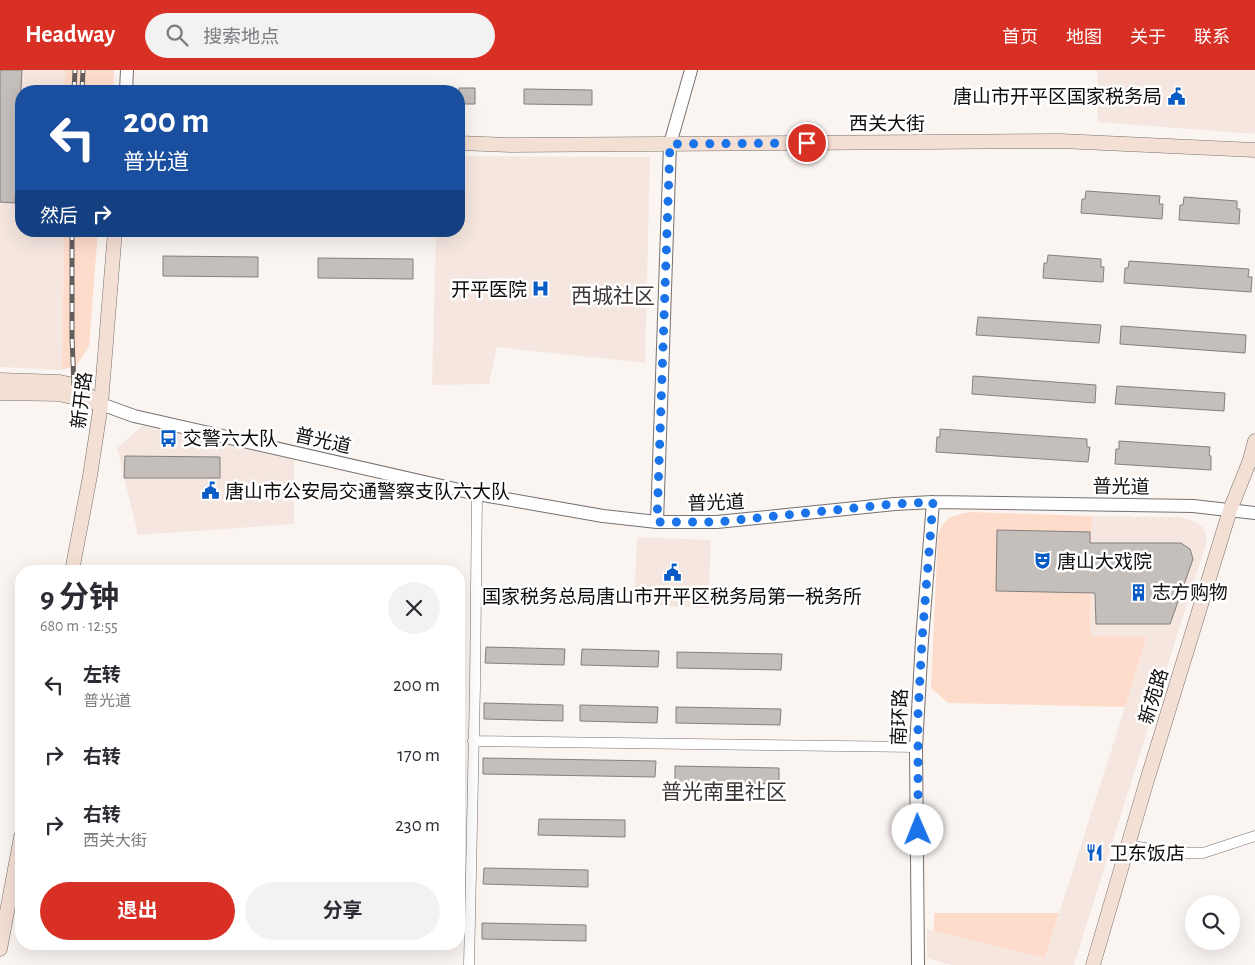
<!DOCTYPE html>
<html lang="zh">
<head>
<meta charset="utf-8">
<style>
	:root { --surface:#fff; --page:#f2f2f3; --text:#2b2b33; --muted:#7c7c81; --accent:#d93025 }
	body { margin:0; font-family:"Alegreya Sans","Noto Sans SC",sans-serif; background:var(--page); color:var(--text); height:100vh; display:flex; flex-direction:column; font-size:19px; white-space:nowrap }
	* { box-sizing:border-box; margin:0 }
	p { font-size:16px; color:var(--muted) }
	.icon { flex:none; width:28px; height:28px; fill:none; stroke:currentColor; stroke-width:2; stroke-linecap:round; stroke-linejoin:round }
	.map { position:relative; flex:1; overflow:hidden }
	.side { position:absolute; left:15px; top:495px; width:450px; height:385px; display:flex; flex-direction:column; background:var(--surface); border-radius:20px; box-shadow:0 5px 20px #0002 }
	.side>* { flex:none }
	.guide { position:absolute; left:15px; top:15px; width:450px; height:152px; border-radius:20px; box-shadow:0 5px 20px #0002; background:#1a4fa0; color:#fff; overflow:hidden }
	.controls { position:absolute; left:1185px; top:825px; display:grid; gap:10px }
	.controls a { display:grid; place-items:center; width:55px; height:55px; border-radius:50%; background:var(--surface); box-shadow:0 5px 20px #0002; font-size:25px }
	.pin { position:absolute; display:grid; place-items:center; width:42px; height:42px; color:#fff; margin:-21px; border:2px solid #fff; border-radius:50%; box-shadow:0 1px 5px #0007 }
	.me { position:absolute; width:55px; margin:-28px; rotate:359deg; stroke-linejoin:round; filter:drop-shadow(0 0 4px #0008) }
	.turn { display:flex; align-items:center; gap:18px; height:105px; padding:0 25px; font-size:22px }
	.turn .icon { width:65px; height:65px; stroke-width:2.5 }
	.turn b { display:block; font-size:35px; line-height:42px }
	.then { display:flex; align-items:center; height:48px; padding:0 25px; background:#0003; gap:10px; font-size:19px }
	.round { display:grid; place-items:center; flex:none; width:52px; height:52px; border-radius:26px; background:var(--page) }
	.head { display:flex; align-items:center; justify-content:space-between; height:85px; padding:0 25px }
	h1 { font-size:30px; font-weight:700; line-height:38px }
	.button { display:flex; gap:10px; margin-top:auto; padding:10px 25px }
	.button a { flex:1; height:58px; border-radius:30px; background:var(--accent); color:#fff; font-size:20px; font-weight:700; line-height:58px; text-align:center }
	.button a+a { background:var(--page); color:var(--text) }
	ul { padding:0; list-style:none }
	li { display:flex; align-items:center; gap:15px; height:70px; padding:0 25px }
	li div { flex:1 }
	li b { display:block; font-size:19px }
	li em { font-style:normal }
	header { display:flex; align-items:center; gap:30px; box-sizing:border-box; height:70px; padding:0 25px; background:var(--accent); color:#fff }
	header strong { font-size:24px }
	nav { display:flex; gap:28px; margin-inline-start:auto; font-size:18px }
	.search { width:350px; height:45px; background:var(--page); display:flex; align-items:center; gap:12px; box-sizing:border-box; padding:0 18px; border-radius:28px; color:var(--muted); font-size:19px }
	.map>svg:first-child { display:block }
	.built { fill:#f5e7e0 }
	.green { fill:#fedccb }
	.building { fill:#c5bfbc; stroke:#85807d }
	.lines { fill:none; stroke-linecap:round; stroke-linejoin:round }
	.minor-casing { stroke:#77716f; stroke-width:11 }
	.tertiary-casing { stroke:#77716f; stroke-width:14 }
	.secondary-casing { stroke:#77716f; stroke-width:15 }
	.minor { stroke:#fff; stroke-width:10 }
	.tertiary { stroke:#fff; stroke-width:12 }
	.secondary { stroke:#f4dfd4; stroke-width:14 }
	.rail-casing { stroke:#615e5c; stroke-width:5 }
	.rail { stroke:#fff; stroke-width:3; stroke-dasharray:9; stroke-linecap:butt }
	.route { stroke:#1a73e8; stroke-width:9; stroke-dasharray:0 16.2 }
	.labels { text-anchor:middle; stroke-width:5; stroke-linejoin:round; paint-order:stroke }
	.poi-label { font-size:19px; fill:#0f0d0c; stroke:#fff; text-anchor:start }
	.street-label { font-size:19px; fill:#0f0d0c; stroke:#fff }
	.quarter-label { font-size:21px; fill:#3d3836; stroke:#fff }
</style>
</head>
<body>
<header>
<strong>Headway</strong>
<div class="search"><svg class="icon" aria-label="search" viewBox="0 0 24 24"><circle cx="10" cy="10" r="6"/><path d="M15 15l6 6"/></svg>搜索地点</div>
<nav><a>首页</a><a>地图</a><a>关于</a><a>联系</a></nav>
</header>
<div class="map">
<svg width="1255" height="895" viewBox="0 0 1255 895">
	<rect width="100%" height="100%" fill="#fbf5f2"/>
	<path class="built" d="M0,0H65V21H21V161H64L62,300L0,297Z
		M1097,0H1255V64L1098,52Z
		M459,86L650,87L645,293L497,277L489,314L432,315L436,161H459Z
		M142,356L294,388V454L138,465L117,378Z
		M1092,446L1179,447L1192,450L1203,457L1207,470L1074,895H952L927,888V859L1045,888L1147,568L1090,566Z
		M637,467L711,470L708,538L634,535Z"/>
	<path class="green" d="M65,0H114L113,21H65Z
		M64,161H98L89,276L77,295L62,300Z
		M970,442L1092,446L1090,566L1147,567L1125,637L948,633L931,618L938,464C946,446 952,446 970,442Z
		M934,843H1059L1045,888L934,861Z"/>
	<path class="building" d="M0,0H22L15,133L0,132Z
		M459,18H475V34H459Z
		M524,19L592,20V35L524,34Z
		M1086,121L1160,126L1159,134H1163L1162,149L1081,143L1082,129H1085Z
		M1184,127L1237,131V139H1240L1239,154L1179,150L1180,135H1183Z
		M1048,185L1101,189V197H1104L1103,212L1043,208L1044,193H1047Z
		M163,186L258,187V207L163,206Z
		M318,188L413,189V209L318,208Z
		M1129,191L1249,199L1248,207H1252L1251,222L1124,213L1125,198H1128Z
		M978,247L1101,255L1099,273L976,265Z
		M1121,256L1246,265L1245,283L1120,274Z
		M973,306L1096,315L1095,333L972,324Z
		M1117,316L1225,323L1224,341L1115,334Z
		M940,359L1087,369V377H1090L1088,392L936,382L937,367H940Z
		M1119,371L1210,377L1209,385L1211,386V400L1115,394L1116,379H1119Z
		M125,386L220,387V408H124Z
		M997,460L1090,462V473H1181L1190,479L1193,489L1170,554H1096L1095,523L996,521Z
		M486,577L565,579L564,595L485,593Z
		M582,579L659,581L658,597L581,595Z
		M677,582L782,584L781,600L677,598Z
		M484,633L563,635V651L484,649Z
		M580,635L658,637L657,653L580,651Z
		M676,637L781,639L780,655L676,653Z
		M483,688L656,691L655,707L483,704Z
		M675,696L779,698V714L675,712Z
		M539,749L625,750V767L538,765Z
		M484,798L588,800V817L483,814Z
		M482,853L586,855V871L482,869Z"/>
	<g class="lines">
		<defs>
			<path id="minor" d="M473,671L916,677
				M1128,775L1172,783H1203L1255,766
				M469,895L475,615L477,424"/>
			<path id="tertiary" d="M126,21L127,0
				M101,334L134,346L477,424L603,446L657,452H717L895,434L933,432L1193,436L1255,443
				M657,452L670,74L691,0
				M918,895L916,677L922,570L933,432"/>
			<path id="secondary" d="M459,73L511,75L1061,71L1255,80
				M0,310L60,312L74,315L101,334
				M0,323L59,324L93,332
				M72,501L90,406L101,334L115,161
				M0,879L21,767
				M1093,895L1145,717L1230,440L1250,390L1255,371"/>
		</defs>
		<use href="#minor" class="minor-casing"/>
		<use href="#tertiary" class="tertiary-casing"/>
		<use href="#secondary" class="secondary-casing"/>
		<use href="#minor" class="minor"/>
		<use href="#tertiary" class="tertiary"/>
		<use href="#secondary" class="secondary"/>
		<defs>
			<path id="rail" d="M74,21L75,0
				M82,21L83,0
				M72,161V268L74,315"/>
		</defs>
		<use href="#rail" class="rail-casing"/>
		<use href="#rail" class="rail"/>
	</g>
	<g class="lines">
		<path class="route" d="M807,73L670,74L657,452H717L894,434L933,432L922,570L918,645V760"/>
	</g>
	<defs>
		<symbol id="civic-bare" viewBox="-9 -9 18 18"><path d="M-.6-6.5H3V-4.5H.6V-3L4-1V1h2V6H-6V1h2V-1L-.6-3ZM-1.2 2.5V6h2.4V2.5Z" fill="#095cc6" stroke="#fff" stroke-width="2.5" paint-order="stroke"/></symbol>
		<symbol id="hospital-bare" viewBox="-9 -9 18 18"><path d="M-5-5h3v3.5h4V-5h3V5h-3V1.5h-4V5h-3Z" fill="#095cc6" stroke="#fff" stroke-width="2.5" paint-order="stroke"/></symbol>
		<symbol id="bus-bare" viewBox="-9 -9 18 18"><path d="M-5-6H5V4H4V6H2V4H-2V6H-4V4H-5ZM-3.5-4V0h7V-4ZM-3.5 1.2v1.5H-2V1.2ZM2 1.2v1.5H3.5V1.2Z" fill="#095cc6" stroke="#fff" stroke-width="2.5" paint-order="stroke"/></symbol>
		<symbol id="theatre-bare" viewBox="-9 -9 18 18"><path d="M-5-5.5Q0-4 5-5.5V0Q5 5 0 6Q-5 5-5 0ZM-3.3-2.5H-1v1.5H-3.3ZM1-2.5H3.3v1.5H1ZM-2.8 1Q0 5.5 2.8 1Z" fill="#095cc6" stroke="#fff" stroke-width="2.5" paint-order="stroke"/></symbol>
		<symbol id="building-bare" viewBox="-9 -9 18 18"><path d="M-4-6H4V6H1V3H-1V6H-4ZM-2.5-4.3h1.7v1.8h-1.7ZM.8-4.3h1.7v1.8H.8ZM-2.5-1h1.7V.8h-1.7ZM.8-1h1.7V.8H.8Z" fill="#095cc6" stroke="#fff" stroke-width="2.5" paint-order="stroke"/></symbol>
		<symbol id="restaurant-bare" viewBox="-9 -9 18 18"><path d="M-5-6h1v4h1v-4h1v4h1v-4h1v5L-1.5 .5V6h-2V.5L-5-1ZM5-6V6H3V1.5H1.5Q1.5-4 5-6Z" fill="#095cc6" stroke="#fff" stroke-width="2.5" paint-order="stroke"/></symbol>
	</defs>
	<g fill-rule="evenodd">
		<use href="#civic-bare" x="1164" y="14" width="25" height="25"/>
		<use href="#hospital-bare" x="528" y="206" width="25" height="25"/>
		<use href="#bus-bare" x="156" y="356" width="25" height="25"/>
		<use href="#civic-bare" x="198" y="408" width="25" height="25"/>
		<use href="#theatre-bare" x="1030" y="478" width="25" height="25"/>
		<use href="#civic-bare" x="660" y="490" width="25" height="25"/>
		<use href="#building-bare" x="1126" y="510" width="25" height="25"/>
		<use href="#restaurant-bare" x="1082" y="770" width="25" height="25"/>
	</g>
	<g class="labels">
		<g class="poi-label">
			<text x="1162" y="33" text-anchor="end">唐山市开平区国家税务局</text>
			<text x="527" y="226" text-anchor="end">开平医院</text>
			<text x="183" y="375">交警六大队</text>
			<text x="225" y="428">唐山市公安局交通警察支队六大队</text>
			<text x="1057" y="498">唐山大戏院</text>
			<text x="1152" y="529">志方购物</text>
			<text x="672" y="533" text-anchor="middle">国家税务总局唐山市开平区税务局第一税务所</text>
			<text x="1109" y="790">卫东饭店</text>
		</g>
		<g class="street-label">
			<text x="887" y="60">西关大街</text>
			<text transform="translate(81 330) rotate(-83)" y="7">新开路</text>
			<text transform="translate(323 370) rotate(13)" y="7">普光道</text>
			<text transform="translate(1121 416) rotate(1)" y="7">普光道</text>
			<text transform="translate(716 432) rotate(-2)" y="7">普光道</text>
			<text transform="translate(1153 626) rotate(-73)" y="7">新苑路</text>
			<text transform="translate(899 647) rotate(-88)" y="7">南环路</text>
		</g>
		<g class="quarter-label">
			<text x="613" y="233">西城社区</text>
			<text x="724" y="729">普光南里社区</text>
		</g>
	</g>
</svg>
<div class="controls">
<a><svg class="icon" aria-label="search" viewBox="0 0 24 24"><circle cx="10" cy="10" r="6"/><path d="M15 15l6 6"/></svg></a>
</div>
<div class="pin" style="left:807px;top:73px;background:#d93025"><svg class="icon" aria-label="arrive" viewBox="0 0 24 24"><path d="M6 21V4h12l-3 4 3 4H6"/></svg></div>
<svg class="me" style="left:918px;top:760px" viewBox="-20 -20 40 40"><circle r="19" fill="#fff"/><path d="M0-13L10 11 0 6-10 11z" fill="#1a73e8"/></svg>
<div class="guide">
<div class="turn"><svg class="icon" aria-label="left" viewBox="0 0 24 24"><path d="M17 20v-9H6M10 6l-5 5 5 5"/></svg><div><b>200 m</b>普光道</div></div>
<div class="then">然后<svg class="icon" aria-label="right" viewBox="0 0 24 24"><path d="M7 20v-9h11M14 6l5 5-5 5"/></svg></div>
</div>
<section class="side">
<div class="head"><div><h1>9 分钟</h1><p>680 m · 12:55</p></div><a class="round"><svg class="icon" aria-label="close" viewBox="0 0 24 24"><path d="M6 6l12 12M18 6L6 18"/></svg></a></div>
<ul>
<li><svg class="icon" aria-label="left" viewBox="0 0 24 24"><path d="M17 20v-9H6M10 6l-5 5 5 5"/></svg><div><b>左转</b><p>普光道</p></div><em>200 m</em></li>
<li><svg class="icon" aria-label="right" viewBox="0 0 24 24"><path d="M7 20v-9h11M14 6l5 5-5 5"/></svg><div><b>右转</b></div><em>170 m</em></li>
<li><svg class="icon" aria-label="right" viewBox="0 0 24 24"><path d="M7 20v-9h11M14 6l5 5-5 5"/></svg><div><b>右转</b><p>西关大街</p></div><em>230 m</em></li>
</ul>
<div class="button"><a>退出</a><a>分享</a></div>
</section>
</div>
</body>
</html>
